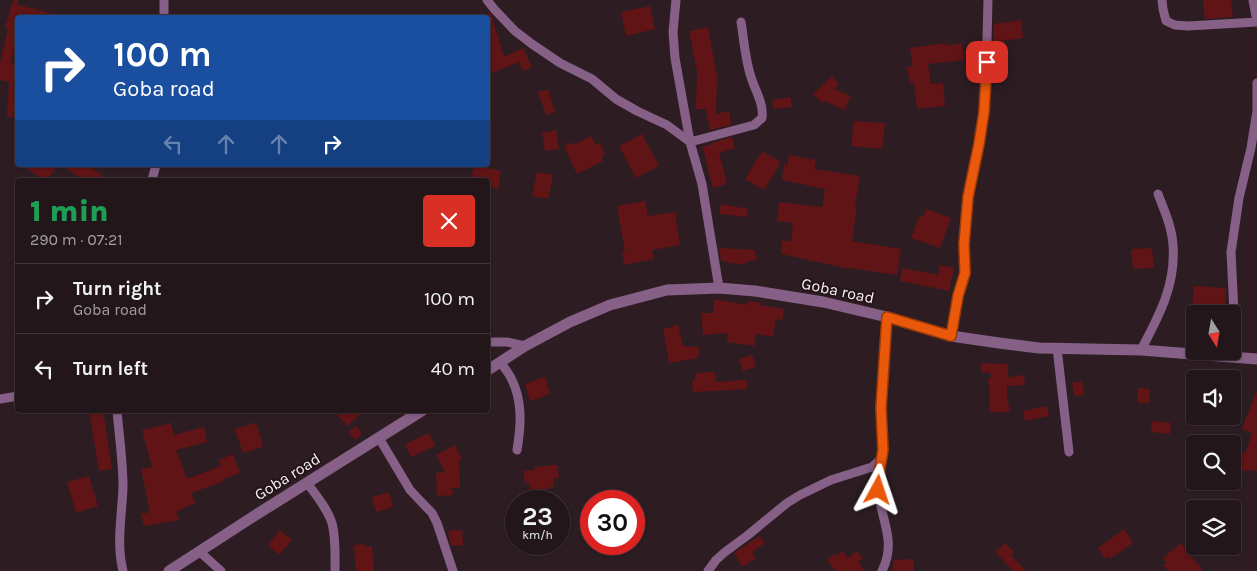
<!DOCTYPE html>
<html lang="en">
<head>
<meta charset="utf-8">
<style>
	:root { --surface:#22161a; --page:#2a1f23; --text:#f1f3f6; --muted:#a29fa2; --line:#3f3539 }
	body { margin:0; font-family:Karla,sans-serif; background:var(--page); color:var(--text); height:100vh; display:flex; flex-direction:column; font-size:19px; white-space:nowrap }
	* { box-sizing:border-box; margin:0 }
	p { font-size:16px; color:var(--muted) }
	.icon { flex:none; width:28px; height:28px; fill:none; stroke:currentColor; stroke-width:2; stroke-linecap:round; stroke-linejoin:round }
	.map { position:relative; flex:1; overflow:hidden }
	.side { position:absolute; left:15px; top:178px; width:475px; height:235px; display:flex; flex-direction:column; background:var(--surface); border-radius:5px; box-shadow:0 1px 4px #0004,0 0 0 1px var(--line) }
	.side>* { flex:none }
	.hud { position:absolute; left:15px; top:15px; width:475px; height:152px; border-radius:5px; box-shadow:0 1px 4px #0004,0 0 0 1px var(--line); background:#1a4fa0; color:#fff; overflow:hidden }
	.needle { width:32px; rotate:169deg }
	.buttons { position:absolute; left:1186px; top:305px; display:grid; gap:10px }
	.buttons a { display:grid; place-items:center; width:55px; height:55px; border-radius:5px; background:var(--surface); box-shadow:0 1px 4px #0004,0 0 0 1px var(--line); font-size:25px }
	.speed { position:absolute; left:505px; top:490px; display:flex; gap:10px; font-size:25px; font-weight:700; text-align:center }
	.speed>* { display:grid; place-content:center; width:65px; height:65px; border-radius:50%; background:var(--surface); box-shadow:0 1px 4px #0004,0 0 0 1px var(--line); line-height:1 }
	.speed small { font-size:12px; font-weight:400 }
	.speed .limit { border:8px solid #d22; background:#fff; color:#111 }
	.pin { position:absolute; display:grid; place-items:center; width:42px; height:42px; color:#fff; margin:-21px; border-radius:10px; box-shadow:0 2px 8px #0006 }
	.me { position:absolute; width:55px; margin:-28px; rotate:5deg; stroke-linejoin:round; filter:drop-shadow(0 0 4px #0008) }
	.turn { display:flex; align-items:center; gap:18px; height:105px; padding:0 15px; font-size:22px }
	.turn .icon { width:65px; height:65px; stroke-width:2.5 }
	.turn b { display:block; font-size:35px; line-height:42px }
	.lanes { display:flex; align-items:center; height:48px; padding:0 15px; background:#0003; justify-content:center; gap:25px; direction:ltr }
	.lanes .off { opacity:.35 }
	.round { display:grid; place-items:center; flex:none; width:52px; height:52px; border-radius:5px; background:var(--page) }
	.head { display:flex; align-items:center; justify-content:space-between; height:85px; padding:0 15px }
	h1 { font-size:30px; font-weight:800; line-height:38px; color:#1e9e55 }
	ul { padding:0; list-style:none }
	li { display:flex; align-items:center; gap:15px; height:70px; padding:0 15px; border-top:1px solid var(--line) }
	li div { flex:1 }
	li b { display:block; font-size:19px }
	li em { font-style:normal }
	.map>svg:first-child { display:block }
	.building { fill:#601416 }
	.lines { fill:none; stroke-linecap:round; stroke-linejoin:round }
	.minor { stroke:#876087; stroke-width:9 }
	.tertiary { stroke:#876087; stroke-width:11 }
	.route-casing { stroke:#983908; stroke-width:12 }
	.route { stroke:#ea580c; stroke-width:9 }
	.labels { text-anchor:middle; stroke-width:4; stroke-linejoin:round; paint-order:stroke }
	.street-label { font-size:16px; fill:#f9eef1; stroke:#23141a }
</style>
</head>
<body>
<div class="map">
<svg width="1257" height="571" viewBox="0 0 1257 571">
	<rect width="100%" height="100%" fill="#2d1d23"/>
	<path class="building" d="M13,0H18V5L54,14V18H18V31L11,63L18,64V118L7,117L9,82L0,80V62L8,29L5,28Z
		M1203,0H1231L1233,17L1205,19Z
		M650,6L655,29L626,36L621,12Z
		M488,12L491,14L504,57L523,48L532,67L523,71L519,62L488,75Z
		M1021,20L1023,38L994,42V24Z
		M708,27L717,76L716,114L729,111L731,125L710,130L706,109H696L697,71L689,31Z
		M945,43V46L962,43L964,60L928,64L931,84L943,83L945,106L917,109L914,82L910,83L907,67L913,66L910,48Z
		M832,76L839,84L834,89L851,96L844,110L825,101L823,103L813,94Z
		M548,89L555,112L546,115L538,92Z
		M790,97L792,107L774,109L772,100Z
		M854,121L885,123L882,149L851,146Z
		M556,130L559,149L545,151L542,133Z
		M642,134L659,166L636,178L619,146Z
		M591,136L596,145L600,143L605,155L601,156L603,161L577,174L564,146L572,142L573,145Z
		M732,137L735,148L719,153L727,184L713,188L705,158H706L702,147L712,144V143Z
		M762,151L781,162L764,190L745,179Z
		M789,155L816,160L814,169L860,176L855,206H857L852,241L901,249L897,275L850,268L849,269L781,254L782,240L791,242L793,223L777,221L779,202L822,207L825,189L782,180L784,164L787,166Z
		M22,165H58L47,180H43Z
		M62,165H88L109,180H83Z
		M474,165L501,171L498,189L488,187V180H471Z
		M537,172L553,175L548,199L532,196Z
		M645,201L648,216L675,212L680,245L652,250L654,259L624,265L622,251H625L617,206Z
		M721,204L748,209L747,217L719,214Z
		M926,209L951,218L940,248L911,238L919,216L923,217Z
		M719,248L755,250L757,260L746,262V264L728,263V261H721Z
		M1152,248L1154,268L1133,269L1131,249Z
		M940,265L954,268L949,291L900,281L902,268L938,275Z
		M1194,286L1226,288L1225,309L1192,307Z
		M714,300L729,301V302L748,305V301L761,303L760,305L784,309L782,320L776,319L773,337L756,334L754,346L727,342L728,333L703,335L701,313H713Z
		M678,325L683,346L699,347L698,358L669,363L663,329Z
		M752,355L756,367L743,371L739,359Z
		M981,363L1008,364V377L1024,375L1025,385L1007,386V395L1010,412H989L990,387H989L988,379L991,378V373L981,372Z
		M715,372L716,382L747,380V389L693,392L692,380H695V373Z
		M545,377L550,394L530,401L525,384Z
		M1082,381L1084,393H1083V395L1074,396L1072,383Z
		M1138,388L1150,389L1149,403H1137Z
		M1256,393H1257V471L1240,470L1241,453L1245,454L1252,433L1242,429Z
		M1047,406L1049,416L1025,421L1023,411Z
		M89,410H103L112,469L99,471Z
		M335,410H365L347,426L339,417Z
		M1152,421L1171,423L1170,434L1151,432Z
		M171,423L174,435L204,427L207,442L176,450L187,479L221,466L219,460L233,454L240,473L221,480L222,482L191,493L195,503L176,512L179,520L144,526L141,514L150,512L141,469L152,467L142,430Z
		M256,423L263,447L243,453L235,429Z
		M356,426L362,434L355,440L348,432Z
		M429,433L435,446L411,457L405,444Z
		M455,445L462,458L459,459L460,488H452L453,495L437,496L436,473L445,472L436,455Z
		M557,465L559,478L553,479L554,487H550V489L530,491L529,483H525L523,471L535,470L534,467Z
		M89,476L98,506L76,513L67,482Z
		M389,492L393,507L376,512L372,497Z
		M1124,529L1133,543L1110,559L1108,556L1105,559L1098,548Z
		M280,530L292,540L279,555L268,545Z
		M462,530L463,545L451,546L448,531Z
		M760,536L765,543L752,552L756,558L742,567L734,553Z
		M1005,543L1014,552L1011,555L1026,571H1013L995,552Z
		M1181,543L1190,553H1189L1203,571H1168L1163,565L1167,563L1163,558Z
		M365,544V547L372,546L374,571H356L354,545Z
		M842,551L848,558L857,551L863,558L858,562L865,571H836L827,560L834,554L836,556Z
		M914,559V571H892L894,560Z"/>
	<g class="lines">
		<path class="minor" d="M164,0V18
			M487,0L495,10L515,31L532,44L560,63L592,79L616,99L637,111L667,125L690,142L754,125L762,118C764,103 755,91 751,77C745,59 744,40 741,22
			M676,0L673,32L675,58L690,142L702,184L719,288
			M1162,0L1163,9L1166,21L1175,25L1188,26L1257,22L1253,0
			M152,180L156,165
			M1232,320L1234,313L1231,252L1239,198L1251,148L1257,111V83
			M951,336L958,296L965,273L964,244L967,197L979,144L984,112L986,79L988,0
			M488,342H507L525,346
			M1057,348L1069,452
			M1141,350C1159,316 1176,285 1173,245C1172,227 1164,210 1158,194
			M500,362C504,367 508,372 511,378C523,401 521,426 517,450
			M0,399L18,396
			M117,410C119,435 123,461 123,487C122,515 116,544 123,571
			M379,438L410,490L432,513L437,523L453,571
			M882,459C879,469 877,480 878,490C881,520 897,541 882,571
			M307,483C316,495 327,508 332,523C336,538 335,556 335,571
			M199,551L221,571
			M708,571L716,560L725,552L748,535L787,503L800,495L831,480L872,467L882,458L883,450L881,407L887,317"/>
		<path class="tertiary" d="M488,370L525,346L570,322L610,305L667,290L719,288L755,291L823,302L887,317L951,336L999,343L1039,348L1141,350L1257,359
			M169,571L251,518L423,410"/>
	</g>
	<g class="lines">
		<defs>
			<path id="route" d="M878,490V480L883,450L881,408L887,317L951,336L958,296L965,273L964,244L968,197L979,144L984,112L987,62"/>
		</defs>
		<use href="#route" class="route-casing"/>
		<use href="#route" class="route"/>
	</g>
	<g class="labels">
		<g class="street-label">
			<text transform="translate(838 290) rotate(12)" y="6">Goba road</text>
			<text transform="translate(287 476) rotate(-32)" y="6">Goba road</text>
		</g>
	</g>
</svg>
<div class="buttons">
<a><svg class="needle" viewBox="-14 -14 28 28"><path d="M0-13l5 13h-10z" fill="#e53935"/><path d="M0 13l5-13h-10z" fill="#a29fa2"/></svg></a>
<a><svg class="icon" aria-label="sound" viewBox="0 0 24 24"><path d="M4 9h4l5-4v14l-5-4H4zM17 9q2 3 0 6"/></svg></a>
<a><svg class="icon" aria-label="search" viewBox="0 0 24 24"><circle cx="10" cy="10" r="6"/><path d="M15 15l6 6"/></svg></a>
<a><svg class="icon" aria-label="layers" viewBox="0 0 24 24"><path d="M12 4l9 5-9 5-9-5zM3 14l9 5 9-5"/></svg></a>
</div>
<div class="speed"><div>23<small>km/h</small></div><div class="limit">30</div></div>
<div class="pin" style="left:987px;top:62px;background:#d93025"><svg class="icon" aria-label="arrive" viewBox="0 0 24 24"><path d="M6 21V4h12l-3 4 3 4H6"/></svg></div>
<svg class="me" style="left:878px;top:490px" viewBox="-20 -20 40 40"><path d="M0-17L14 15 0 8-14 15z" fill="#ea580c" stroke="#fff" stroke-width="4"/></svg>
<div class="hud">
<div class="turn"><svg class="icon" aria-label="right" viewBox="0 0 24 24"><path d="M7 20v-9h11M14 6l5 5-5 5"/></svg><div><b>100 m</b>Goba road</div></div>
<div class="lanes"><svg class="icon off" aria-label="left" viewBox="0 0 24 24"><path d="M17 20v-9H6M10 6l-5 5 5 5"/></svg><svg class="icon off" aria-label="ahead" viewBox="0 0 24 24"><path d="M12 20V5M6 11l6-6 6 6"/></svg><svg class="icon off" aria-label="ahead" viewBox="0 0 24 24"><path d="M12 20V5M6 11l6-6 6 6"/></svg><svg class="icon" aria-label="right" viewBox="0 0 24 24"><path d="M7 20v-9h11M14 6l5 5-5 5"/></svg></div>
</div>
<section class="side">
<div class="head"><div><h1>1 min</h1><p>290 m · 07:21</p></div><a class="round" style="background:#d93025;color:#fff"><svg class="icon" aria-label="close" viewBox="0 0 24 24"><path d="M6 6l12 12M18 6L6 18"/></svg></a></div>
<ul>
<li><svg class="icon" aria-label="right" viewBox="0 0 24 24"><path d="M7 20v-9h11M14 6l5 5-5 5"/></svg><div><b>Turn right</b><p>Goba road</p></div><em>100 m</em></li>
<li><svg class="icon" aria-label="left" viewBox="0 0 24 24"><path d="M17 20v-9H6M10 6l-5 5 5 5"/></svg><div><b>Turn left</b></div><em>40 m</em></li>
</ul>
</section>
</div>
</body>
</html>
